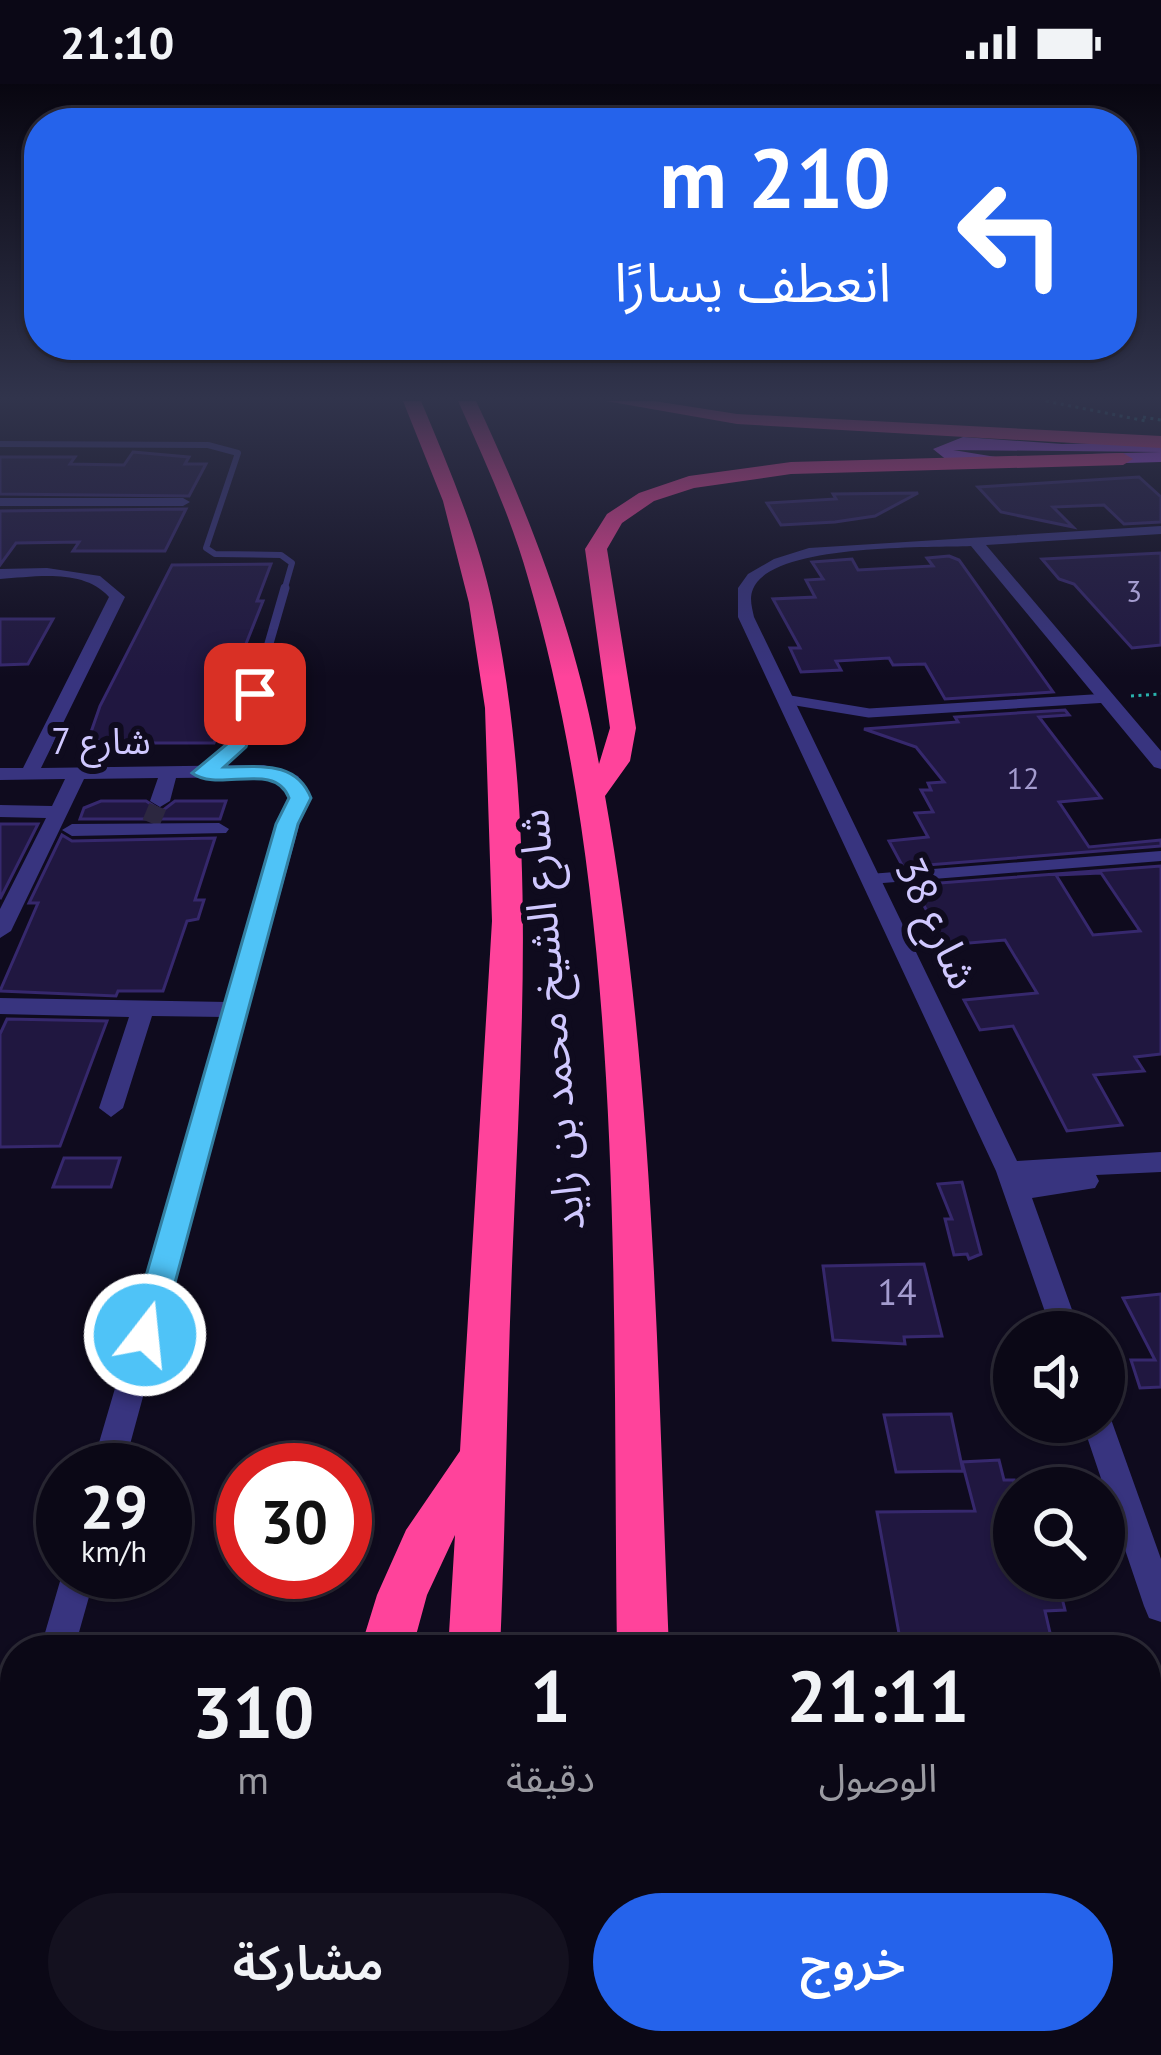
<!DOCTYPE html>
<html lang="ar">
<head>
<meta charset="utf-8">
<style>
	:root { --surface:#0b0816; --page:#14111f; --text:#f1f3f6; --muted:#9a9aa1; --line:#2b2935; --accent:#2563eb }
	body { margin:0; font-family:"PT Sans","Noto Sans Arabic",sans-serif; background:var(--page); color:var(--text); direction:rtl; height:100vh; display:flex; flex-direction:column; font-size:45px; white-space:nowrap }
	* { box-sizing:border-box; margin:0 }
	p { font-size:39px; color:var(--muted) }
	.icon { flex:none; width:66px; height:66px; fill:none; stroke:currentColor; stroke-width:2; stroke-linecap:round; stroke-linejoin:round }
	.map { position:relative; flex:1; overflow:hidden; direction:ltr }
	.side { position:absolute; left:0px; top:1551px; width:1161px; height:420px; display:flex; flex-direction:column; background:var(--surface); border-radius:48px 48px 0 0; box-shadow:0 3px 9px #0004,0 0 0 3px var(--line); direction:rtl }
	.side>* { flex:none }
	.top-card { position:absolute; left:24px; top:24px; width:1113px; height:252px; border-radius:48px; box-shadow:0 3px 9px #0004,0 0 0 3px var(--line); direction:rtl; background:#2563eb; color:#fff; overflow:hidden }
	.tools { position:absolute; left:993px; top:1227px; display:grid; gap:24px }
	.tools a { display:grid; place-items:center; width:132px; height:132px; border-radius:50%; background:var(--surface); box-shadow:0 3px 9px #0004,0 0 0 3px var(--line); font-size:60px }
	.speed { position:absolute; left:36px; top:1359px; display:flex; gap:24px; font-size:60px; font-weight:700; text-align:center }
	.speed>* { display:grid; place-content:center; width:156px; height:156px; border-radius:50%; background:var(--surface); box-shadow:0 3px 9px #0004,0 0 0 3px var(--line); line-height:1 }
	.speed small { font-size:30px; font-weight:400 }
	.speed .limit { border:18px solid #d22; background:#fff; color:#111 }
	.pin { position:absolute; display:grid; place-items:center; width:102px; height:102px; color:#fff; margin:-51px; border-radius:24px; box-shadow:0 6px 18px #0006 }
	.me { position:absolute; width:132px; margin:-66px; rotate:16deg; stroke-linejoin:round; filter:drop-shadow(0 0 9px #0008) }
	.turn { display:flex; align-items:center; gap:42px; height:252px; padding:0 48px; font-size:54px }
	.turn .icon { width:156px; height:156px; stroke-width:2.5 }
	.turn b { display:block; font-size:84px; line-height:102px }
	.eta { display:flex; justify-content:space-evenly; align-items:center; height:204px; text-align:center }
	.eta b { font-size:72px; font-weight:600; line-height:84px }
	.button { display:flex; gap:24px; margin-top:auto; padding:24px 48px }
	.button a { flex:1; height:138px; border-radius:72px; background:var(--accent); color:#fff; font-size:48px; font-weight:600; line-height:138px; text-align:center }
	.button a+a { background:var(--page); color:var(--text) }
	.status { display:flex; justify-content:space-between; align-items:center; height:84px; padding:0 60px; background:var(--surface); direction:ltr }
	.status svg { height:33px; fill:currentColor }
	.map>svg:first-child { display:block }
	.building { fill:#201740; stroke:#36286d; stroke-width:3; fill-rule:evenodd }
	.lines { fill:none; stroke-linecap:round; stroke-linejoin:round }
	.minor-tunnel { stroke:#2c2740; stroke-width:18; stroke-dasharray:18 9; stroke-linecap:butt }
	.path { stroke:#29b3ad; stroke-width:3; stroke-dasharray:3 4.5; stroke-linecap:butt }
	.service-far2 { stroke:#38347f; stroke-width:6 }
	.service-far1 { stroke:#38347f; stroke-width:9 }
	.service { stroke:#38347f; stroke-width:10 }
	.minor { fill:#38347f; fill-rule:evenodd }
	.primary { fill:#c04fff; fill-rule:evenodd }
	.motorway { fill:#ff439b; fill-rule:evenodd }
	.route { fill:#4fc3f7; stroke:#337fa1; stroke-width:3 }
	.labels { text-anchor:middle; stroke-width:12; stroke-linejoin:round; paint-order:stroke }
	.far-number-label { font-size:30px; fill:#a49ccf }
	.far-street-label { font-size:36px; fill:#d0c8ff; stroke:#0f0b1e }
	.number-label { font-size:36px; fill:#a49ccf }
	.street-label { font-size:42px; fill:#d0c8ff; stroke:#0f0b1e }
</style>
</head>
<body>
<div class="status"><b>21:10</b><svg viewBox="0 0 49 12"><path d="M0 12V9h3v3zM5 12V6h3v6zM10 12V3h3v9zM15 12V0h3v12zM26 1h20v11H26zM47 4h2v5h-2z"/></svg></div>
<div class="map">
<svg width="1161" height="1971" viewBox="0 0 1161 1971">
	<rect width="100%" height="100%" fill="#0f0b1e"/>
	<path class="building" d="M133,368L189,373L185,380H206L189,412L0,410V373H75L70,380L124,381Z
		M1139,393L1161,413V438L1124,440L1104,421L1053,423L1073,443L1001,428L978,403Z
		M918,409L875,432L835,438L781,441L767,419L836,415L833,410Z
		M186,425L165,467H73L79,458L16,459L0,481V427Z
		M1161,469V561L1132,564L1074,500L1059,495L1042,475Z
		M949,472L959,476L1053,608L945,615L925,580L893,581L889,574L836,577L841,586L801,588L790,564H800L773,515L815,513L806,496L823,495L812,478L852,475L858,486L933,482L927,474Z
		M271,480L257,517H263L236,585H241L214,659H102L90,651L100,622L172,481Z
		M0,535H53L28,580L0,581Z
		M1065,626L1069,631L1039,633L1101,714L1059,718L1089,763L1161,756V762L903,783L889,757L928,753L915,729L933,728L921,706H931L928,699L944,698L916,663L864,645L958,638L955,633Z
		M101,717H146L162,727L175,717H226L220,735H80L84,724Z
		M0,740H38L0,815Z
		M62,751L72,757L215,754L195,816H204L198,835L187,837L163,907H118L116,912L0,907L38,819H29Z
		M1161,782V970L1135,973L1144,987L1094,991L1122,1041L1067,1047L1013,942L980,946L964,916L1037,909L1005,856L945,861L913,801ZM1101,789L1140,847L1093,851L1056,791Z
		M7,935L107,937L60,1062L0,1063V950Z
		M64,1074H120L111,1103H53Z
		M962,1098L981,1170L969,1175L967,1170L954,1171L945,1135H952L938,1100Z
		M924,1180L942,1252L904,1253L905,1260L833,1256L823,1182Z
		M1161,1210V1303L1140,1304L1131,1276H1155L1123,1214Z
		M951,1330L963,1387L896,1388L884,1331Z
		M999,1376L1004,1396H1014V1494H1057L1065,1526L1045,1527L1051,1553L927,1557L929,1566H902L877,1428L975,1427L962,1378Z"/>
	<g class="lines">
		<path class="minor-tunnel" d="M151,739L160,717"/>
		<path class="path" d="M1046,317L1146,337
			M1143,333L1161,336
			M1131,612L1161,610"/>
		<path class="service-far2" d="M0,360L208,361L238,369L206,464L215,470L281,471L292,479L284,507"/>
		<path class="service-far1" d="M784,615L869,629L1108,614
			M204,689L242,653L285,504"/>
		<path class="service" d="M870,795L1161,772"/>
		<path class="minor" d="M0,414H183L190,418L183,422H0Z
			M1161,442V450L986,461L1161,667V685L1154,683L971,462C927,464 772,459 753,505C749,514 752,524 754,533L1017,1077L1161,1068V1088L1096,1091L1099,1097L1095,1104L1032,1114L1080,1248H1052L996,1087L738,533V504L748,490L774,475L809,464Z
			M47,484L100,492L125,513L41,684L264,681L298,692L308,709L123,1386H91L224,933L152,932L123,1024L111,1033L99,1024L129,933L0,930V914L228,918L290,709L284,700L262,693L176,694L170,717L160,723L150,717L158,694L84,695L11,847L0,854V825L46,734L0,733V721L52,722L65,695L0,696V684H23L109,513C83,484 35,493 0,495V485Z
			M219,739L229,745L226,749L72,752L62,746L72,740Z
			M1104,1327L1112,1338L1161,1475V1538L1149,1534L1144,1522L1082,1338H1104Z
			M63,1487L96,1488L74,1566H40Z
			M0,1627H15V1663H0Z
			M15,1693V1776L0,1785V1703Z"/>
		<path class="primary" d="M963,353L1062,360L1161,358V368L953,366L996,373V379L990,381L948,377L933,365Z
			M1161,368V378L1092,380L1084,375L1092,370Z"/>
		<path class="motorway" d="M403,317H421C449,384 478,451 493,523C537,733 522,946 513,1158C507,1295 506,1429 500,1566H448L455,1451L427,1511L412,1566H360L377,1511L406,1446L460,1367L492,837L485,624L469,519L443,417Z
			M458,317H476C531,434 577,553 599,680L610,644L585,465L607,430L639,409L689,392L791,378L1123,369L1133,375L1123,381L791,390L694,404L654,417L622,439L607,465L636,644L630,677L605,712C655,993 657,1282 669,1566H617C612,1216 627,832 528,494C511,433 484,375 458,317Z
			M606,317H654L737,330L1161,352V364L737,340Z
			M301,1956H363L361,1971H299Z
			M421,1956H483L482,1971H420Z
			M624,1956H686L687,1971H625Z"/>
	</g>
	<linearGradient id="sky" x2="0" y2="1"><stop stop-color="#080610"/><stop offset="0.53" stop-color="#31344c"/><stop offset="1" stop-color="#31344c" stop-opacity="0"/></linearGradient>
	<rect width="1161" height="593" fill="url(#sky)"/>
	<path class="route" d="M255,604L264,610L246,663L224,683C259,683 296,676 311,714L298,740L161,1251L156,1261L145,1265L133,1261L129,1251L276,740L289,714C275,676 218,709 192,689L227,660L245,610Z"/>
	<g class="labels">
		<g class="far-number-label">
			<text x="1134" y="518">3</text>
			<text x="1023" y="705">12</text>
		</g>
		<g class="far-street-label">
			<text x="101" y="670">شارع 7</text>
		</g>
		<g class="number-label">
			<text x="897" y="1221">14</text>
		</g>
		<g class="street-label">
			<text transform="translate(937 839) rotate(65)" y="15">شارع 38</text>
			<text transform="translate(551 936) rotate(-95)" y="15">شارع الشيخ محمد بن زايد</text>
		</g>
	</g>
</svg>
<div class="tools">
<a><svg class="icon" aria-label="sound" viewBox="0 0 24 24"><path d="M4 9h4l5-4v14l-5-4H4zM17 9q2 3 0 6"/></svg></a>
<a><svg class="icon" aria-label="search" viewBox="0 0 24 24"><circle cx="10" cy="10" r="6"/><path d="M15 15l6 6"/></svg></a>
</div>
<div class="speed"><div>29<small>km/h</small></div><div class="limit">30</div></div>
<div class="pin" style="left:255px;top:610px;background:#d93025"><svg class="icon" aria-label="arrive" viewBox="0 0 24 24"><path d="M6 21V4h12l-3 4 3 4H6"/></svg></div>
<svg class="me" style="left:145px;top:1251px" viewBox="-20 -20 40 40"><circle r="17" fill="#4fc3f7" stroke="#fff" stroke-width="3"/><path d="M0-11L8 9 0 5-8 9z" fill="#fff"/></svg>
<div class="top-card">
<div class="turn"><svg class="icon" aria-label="left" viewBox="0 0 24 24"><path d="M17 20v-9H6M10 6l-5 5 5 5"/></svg><div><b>210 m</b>انعطف يسارًا</div></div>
</div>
<section class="side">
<div class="eta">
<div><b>21:11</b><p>الوصول</p></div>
<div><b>1</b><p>دقيقة</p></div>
<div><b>310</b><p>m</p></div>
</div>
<div class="button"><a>خروج</a><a>مشاركة</a></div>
</section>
</div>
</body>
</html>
